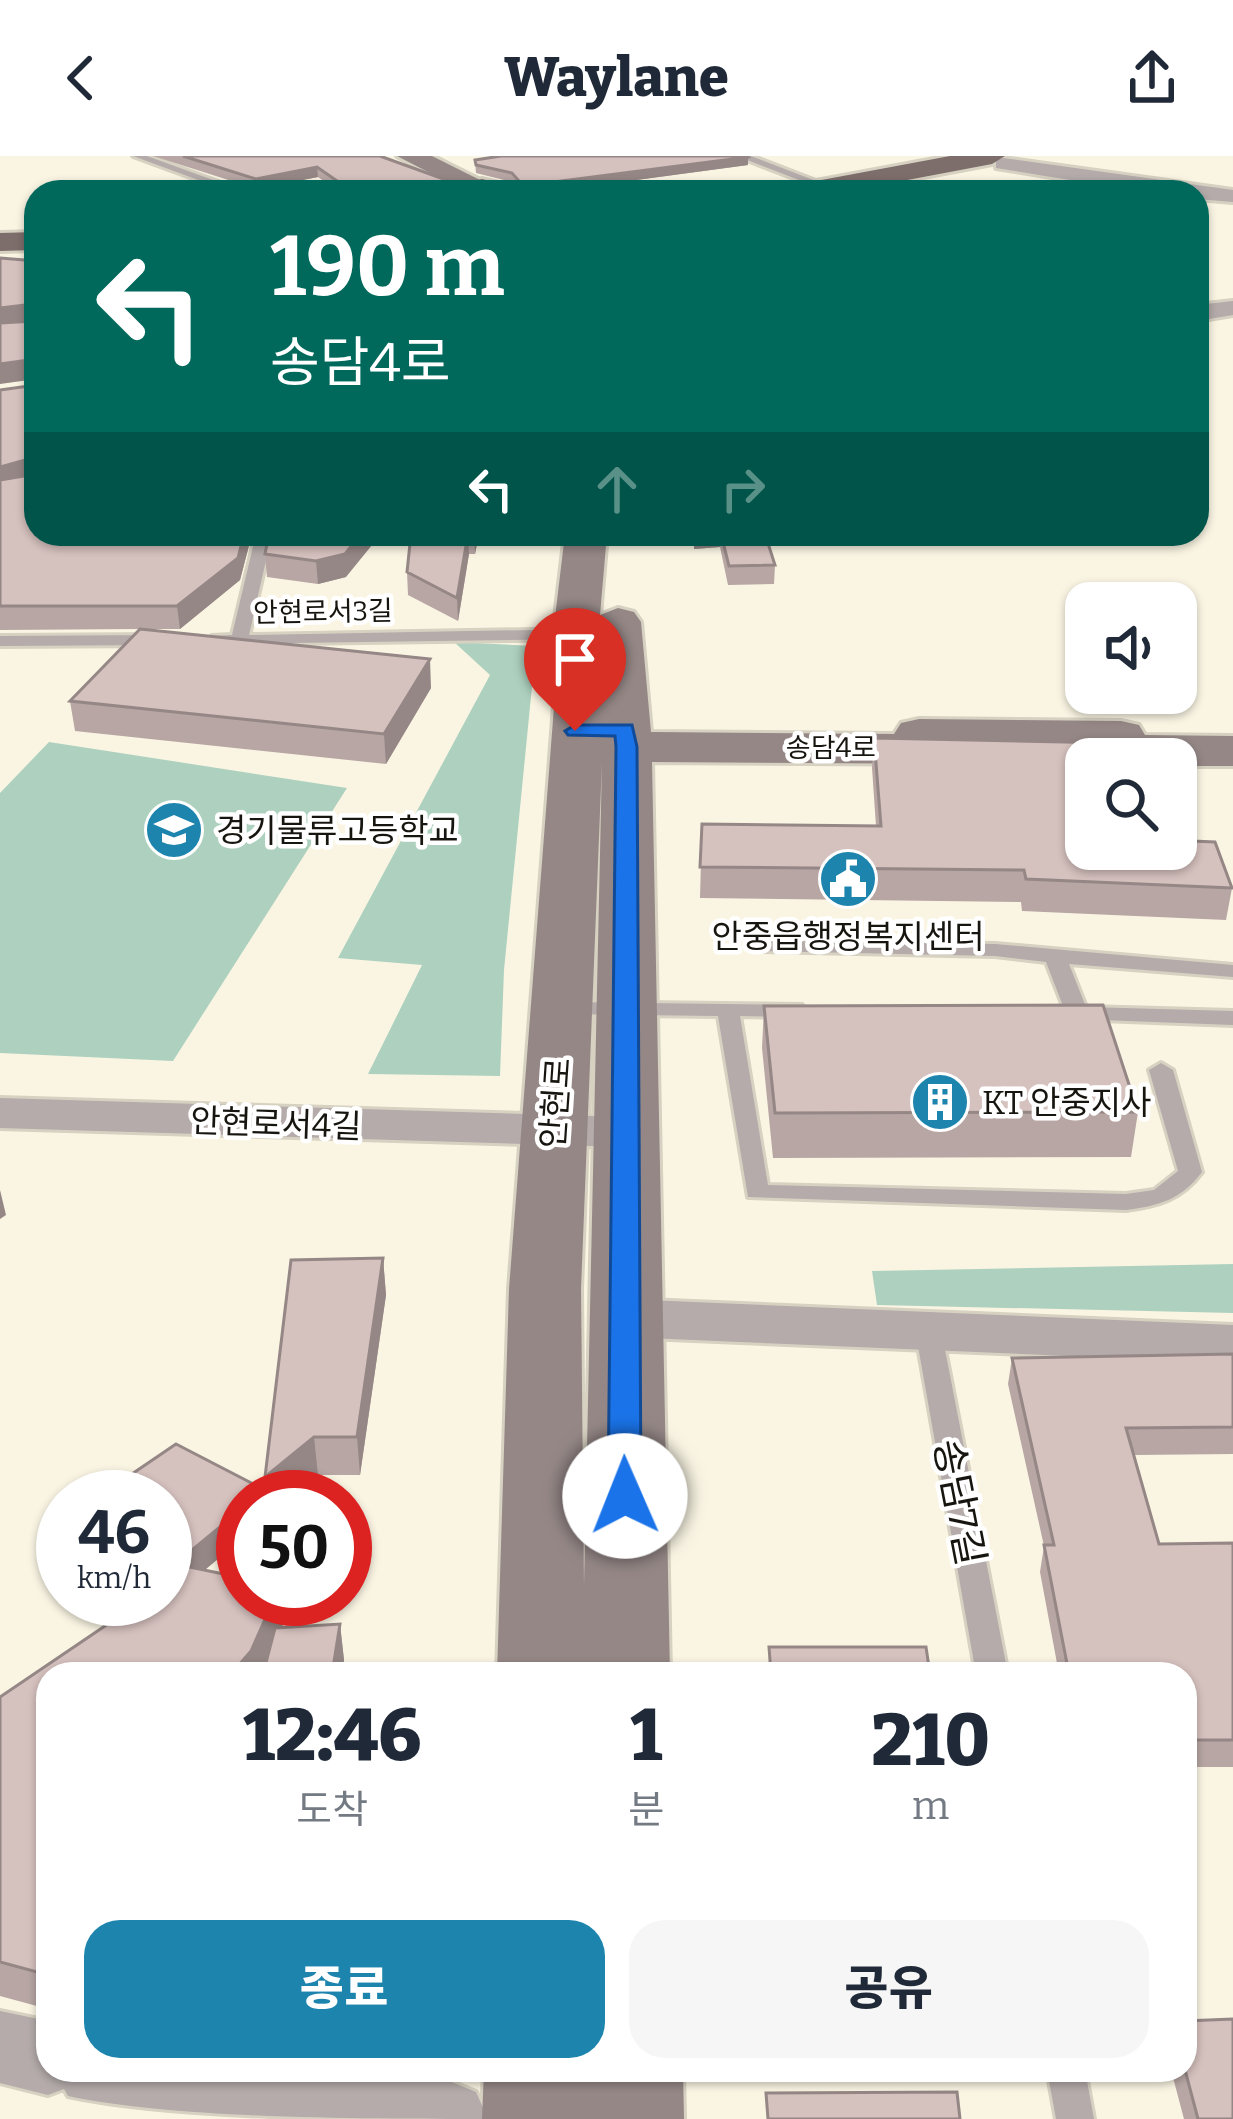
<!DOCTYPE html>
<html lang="ko">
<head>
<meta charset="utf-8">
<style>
	:root { --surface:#fff; --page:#f6f6f7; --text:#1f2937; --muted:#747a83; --accent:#1c84ad }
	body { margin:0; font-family:Bitter,"Noto Sans KR",serif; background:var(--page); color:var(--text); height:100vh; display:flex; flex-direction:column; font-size:45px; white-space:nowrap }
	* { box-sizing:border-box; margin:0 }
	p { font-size:39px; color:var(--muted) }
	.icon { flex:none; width:66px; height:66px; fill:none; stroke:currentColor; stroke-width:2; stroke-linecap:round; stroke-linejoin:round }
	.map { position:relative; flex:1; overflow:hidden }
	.sheet { position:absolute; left:36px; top:1506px; width:1161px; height:420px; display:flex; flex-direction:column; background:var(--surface); border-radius:36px; box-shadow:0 3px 9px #0004 }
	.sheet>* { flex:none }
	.guide { position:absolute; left:24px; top:24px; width:1185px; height:366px; border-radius:36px; box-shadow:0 3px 9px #0004; background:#00695c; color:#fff; overflow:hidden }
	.buttons { position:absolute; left:1065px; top:426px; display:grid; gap:24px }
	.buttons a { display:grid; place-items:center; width:132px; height:132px; border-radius:24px; background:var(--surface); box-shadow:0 3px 9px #0004; font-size:60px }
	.speed { position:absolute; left:36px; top:1314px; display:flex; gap:24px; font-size:60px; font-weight:700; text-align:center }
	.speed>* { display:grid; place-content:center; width:156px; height:156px; border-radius:50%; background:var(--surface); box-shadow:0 3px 9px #0004; line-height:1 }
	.speed small { font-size:30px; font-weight:400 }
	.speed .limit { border:18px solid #d22; background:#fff; color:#111 }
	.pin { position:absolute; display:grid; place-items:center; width:102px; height:102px; color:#fff; margin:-123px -51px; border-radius:50% 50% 50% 0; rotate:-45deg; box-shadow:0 0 12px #0007 }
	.pin .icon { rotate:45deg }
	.me { position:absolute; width:132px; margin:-66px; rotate:359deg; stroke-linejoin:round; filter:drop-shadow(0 0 9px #0008) }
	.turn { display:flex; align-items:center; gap:42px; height:252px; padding:0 48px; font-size:54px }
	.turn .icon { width:156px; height:156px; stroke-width:2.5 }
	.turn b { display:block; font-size:84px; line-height:102px }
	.lanes { display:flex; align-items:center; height:114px; padding:0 48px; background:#0003; justify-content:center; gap:60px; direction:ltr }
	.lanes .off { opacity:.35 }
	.eta { display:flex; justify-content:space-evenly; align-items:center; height:204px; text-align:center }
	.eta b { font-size:72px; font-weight:800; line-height:84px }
	.action { display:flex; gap:24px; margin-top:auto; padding:24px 48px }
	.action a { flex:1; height:138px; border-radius:36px; background:var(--accent); color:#fff; font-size:48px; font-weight:800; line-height:138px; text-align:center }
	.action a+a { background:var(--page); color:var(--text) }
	header { display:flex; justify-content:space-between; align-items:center; height:156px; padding:0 48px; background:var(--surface); font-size:54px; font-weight:800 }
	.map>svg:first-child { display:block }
	.green { fill:#aed1bf }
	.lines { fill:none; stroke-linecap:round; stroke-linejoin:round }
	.service-casing { stroke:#d6d1c1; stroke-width:6 }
	.minor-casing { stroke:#d6d1c1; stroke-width:6 }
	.tertiary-casing { stroke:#d6d1c1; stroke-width:6 }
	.secondary-casing { stroke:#d6d1c1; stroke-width:6 }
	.primary-casing { stroke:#d6d1c1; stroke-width:6 }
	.service { fill:#b4abaa; fill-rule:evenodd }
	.minor { fill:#b4abaa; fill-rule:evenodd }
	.tertiary { fill:#b4abaa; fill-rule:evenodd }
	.secondary { fill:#948786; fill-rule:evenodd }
	.primary { fill:#7d6e6c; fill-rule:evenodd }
	.wall { fill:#b7a6a3 }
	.shaded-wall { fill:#958785 }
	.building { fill:#d5c1be; stroke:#958785; stroke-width:3 }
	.route { fill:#1a73e8; stroke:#114b97; stroke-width:3 }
	.labels { text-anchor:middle; stroke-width:9; stroke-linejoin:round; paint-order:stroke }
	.far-street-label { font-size:27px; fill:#17150f; stroke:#fff }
	.poi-label { font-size:33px; fill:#17150f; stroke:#fff; text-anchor:start }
	.street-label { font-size:33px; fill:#17150f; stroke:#fff }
	.near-street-label { font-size:39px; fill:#17150f; stroke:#fff }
</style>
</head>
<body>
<header><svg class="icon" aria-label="back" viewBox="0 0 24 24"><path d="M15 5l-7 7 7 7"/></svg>Waylane<svg class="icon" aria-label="share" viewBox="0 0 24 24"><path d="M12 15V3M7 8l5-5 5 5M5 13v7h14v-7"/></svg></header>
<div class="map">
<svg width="1233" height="1963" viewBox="0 0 1233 1963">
	<rect width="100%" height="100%" fill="#faf5e3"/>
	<path class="green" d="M454,486L536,490L504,814L500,920L368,918L422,809L338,802L490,519Z
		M49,586L347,632L173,905L0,897V637Z
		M1233,1108V1157L877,1149L872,1115Z"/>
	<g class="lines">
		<defs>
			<path id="service" d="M133,0H147L246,36H231Z
				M737,0H751L834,32L825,34Z
				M256,378H272L249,479L586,473L594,478L586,483L212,488V480L232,479Z
				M0,480L160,479L168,484L160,489L0,490Z
				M768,785L995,788L1233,809V821L1069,808L1086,851L1233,855V869L1049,862L1046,857L1049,852L1063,850L1046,806L995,800L761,795L757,791Z
				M563,846L802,849L805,854L802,859L794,861L740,860L768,1029L1126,1038L1154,1034L1178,1015L1149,914L1161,907L1173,914L1202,1016C1182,1043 1159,1050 1126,1054L748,1041L718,860L555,858L552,853L555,848Z
				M928,1164L937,1167L941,1173L1008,1518H976L915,1173L919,1167Z
				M1047,1914H1085L1094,1963H1056Z"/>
			<path id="minor" d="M1003,2L1233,34V46L1197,43V36H1144L996,12V4Z
				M1233,145V159L1197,165V149Z
				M0,942L625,961L643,965L650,976L643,987L625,991L0,972Z
				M623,1143L1233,1169V1207L623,1181L603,1175L595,1162L603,1149Z
				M0,1855L48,1865V1914H370L447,1924L476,1936L488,1963C369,1963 175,1963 68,1940L64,1933L48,1939L0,1927Z"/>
			<path id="tertiary" d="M872,26L881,28L884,36H852Z"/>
			<path id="secondary" d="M397,0H432L504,36H467Z
				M565,378H607L600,459L618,452L634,456L641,466L651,576L894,578L901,567L919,563L1121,565L1139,569L1145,579L1233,580V610H1176V603H1086V609L1057,605L1050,594H990L983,604L965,608L652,606L670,1518H497L509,1133L555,538L553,478ZM602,606L584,1429L581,1133Z
				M484,1914H683L684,1963H482Z"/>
			<path id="primary" d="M950,0H1005L992,8L844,36H786L800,28Z
				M482,23L511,30L515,36H472V25Z
				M36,76V94L0,95V77Z"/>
		</defs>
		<use href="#service" class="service-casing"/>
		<use href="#minor" class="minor-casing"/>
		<use href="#tertiary" class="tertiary-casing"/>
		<use href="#secondary" class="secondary-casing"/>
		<use href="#primary" class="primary-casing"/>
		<use href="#service" class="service"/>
		<use href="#minor" class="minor"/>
		<use href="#tertiary" class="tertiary"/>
		<use href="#secondary" class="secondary"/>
		<use href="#primary" class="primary"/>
	</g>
	<path class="wall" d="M153,0H380L474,36H339L318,21L257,33Z
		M475,4L748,9L547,36H515L516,30L512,26L476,17Z
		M36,229V378H252L240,424L180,473H146L431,532L386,608L75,575L70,545L139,473L0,474V234Z
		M269,378L346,421L318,428L267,421L265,398Z
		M411,378H479L475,398H469L458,465L408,439L407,416Z
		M694,378H765L775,409L774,428L728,429L720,391L694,393Z
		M874,582L1192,685L1232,732L1226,764L1022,755L1021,746L700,742L702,668L876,670L872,612Z
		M764,850L1138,956L1131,1001L773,1002L762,892Z
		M383,1102L386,1139L360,1319H318L291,1341H267Z
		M1233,1198V1298L1134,1299L1159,1388L1233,1387V1611H1185V1518H1059L1040,1416L1044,1390L1008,1228L1012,1202Z
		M243,1341V1382L205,1414L284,1466L282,1471L340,1468L344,1504L342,1518H263L266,1508L262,1518H48V1853L0,1840V1541L127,1455Z
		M1171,1914H1185L1233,1963H1184Z"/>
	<path class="shaded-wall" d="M748,1V9L547,36H515V31Z
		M317,11L318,21L257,33L256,23Z
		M33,148L35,167L0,170V152Z
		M36,203V223L0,228V208Z
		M32,302L35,324L0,333V311Z
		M244,378H252L240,424L180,473L177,450Z
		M361,378H381L346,421L318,428L316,405Z
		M468,378L469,398L458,465L457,442Z
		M474,378H479L475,398Z
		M694,378H720V391L694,393Z
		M430,503L431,532L386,608L384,578Z
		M0,1034L6,1059L0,1063Z
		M383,1102L386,1139L360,1319L357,1281Z
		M314,1281L318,1319L291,1341H267L265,1321Z
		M243,1352V1382L166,1446L165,1416Z
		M274,1443H281L284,1466L262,1518H231Z
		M340,1468L344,1504L342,1518H332Z"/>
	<path class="building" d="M183,0H380L474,34L353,36L317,11L256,23Z
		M501,0H747L748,1L515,31L519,25L512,17L476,9L475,4Z
		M0,102L36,105V151L33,148L0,152Z
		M36,158V203L0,208V167L34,165Z
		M36,229V317L32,302L0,311V234Z
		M36,318V378H244L238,402L177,450H0V324Z
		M269,378H361L345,398L316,405L265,398Z
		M411,378H468L457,442L407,416Z
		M721,378H765L775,409L729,410Z
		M140,473L430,503L384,578L70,545Z
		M874,582L1161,588L1166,603H1086V693H1176V636L1192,685L1215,686L1232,732L1026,723L1024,714L700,711L702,668L881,670Z
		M1103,849L1138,956L775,957L764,850Z
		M383,1102L357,1281H314L265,1321L291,1104Z
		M1233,1198V1271L1126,1272L1159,1388L1233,1387V1584H1185V1518H1069L1044,1389H1054L1012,1202Z
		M176,1288L265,1334L256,1341H243V1352L175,1408L170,1407L165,1412V1341H98Z
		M170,1407L243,1422V1443H274L251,1495L231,1518H48V1819L0,1806V1541L127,1455L138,1443H165V1412Z
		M340,1468L332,1518H263L275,1472Z
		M769,1491H926L930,1518H771Z
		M1233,1863V1963H1198L1185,1914V1865Z
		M957,1936L960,1963H768L766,1937Z"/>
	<path class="route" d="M575,569H632L637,591L641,1340L625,1352L608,1340L616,591L615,580L568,579L565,575Z"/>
	<defs>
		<symbol id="school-disc" viewBox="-11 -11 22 22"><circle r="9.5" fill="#1c84ad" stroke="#fff"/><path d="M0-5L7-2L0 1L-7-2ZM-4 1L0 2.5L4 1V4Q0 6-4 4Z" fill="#fff"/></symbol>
		<symbol id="civic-disc" viewBox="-11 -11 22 22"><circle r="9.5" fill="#1c84ad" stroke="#fff"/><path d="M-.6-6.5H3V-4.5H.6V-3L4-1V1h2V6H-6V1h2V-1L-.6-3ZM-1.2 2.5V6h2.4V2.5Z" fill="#fff"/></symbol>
		<symbol id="building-disc" viewBox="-11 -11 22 22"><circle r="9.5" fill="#1c84ad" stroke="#fff"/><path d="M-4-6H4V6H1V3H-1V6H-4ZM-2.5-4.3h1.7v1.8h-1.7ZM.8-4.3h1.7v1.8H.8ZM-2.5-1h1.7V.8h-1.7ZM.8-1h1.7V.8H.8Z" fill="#fff"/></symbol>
	</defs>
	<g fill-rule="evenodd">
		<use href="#school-disc" x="141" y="641" width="66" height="66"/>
		<use href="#civic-disc" x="815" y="690" width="66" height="66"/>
		<use href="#building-disc" x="907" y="913" width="66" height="66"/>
	</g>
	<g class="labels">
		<g class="far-street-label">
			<text transform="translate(323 456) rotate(-1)" y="9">안현로서3길</text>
			<text x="831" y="601">송담4로</text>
		</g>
		<g class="poi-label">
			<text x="216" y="686">경기물류고등학교</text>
			<text x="848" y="792" text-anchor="middle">안중읍행정복지센터</text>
			<text x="982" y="958">KT 안중지사</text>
		</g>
		<g class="street-label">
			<text transform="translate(555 947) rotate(-86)" y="12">안현로</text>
			<text transform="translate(276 967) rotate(2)" y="12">안현로서4길</text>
		</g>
		<g class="near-street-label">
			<text transform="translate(960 1346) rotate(79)" y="14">송담7길</text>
		</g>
	</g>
</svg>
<div class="buttons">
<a><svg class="icon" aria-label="sound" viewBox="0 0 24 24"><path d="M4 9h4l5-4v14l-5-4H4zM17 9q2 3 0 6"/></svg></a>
<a><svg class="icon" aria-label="search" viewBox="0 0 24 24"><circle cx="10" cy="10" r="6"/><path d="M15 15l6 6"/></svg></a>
</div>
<div class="speed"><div>46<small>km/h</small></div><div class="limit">50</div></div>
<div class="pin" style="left:575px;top:575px;background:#d93025"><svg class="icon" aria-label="arrive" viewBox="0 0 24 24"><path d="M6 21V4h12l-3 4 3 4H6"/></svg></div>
<svg class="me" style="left:625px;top:1340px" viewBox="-20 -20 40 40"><circle r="19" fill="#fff"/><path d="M0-13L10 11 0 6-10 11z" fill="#1a73e8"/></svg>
<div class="guide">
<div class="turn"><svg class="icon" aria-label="left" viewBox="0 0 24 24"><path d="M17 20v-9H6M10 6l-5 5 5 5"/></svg><div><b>190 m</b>송담4로</div></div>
<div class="lanes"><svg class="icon" aria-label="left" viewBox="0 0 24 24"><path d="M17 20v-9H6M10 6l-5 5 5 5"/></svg><svg class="icon off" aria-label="ahead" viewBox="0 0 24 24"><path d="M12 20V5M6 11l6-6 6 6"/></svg><svg class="icon off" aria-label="right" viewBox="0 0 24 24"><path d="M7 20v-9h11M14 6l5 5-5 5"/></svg></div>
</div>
<section class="sheet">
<div class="eta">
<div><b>12:46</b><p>도착</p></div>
<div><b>1</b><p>분</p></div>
<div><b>210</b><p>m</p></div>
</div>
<div class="action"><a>종료</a><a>공유</a></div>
</section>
</div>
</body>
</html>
